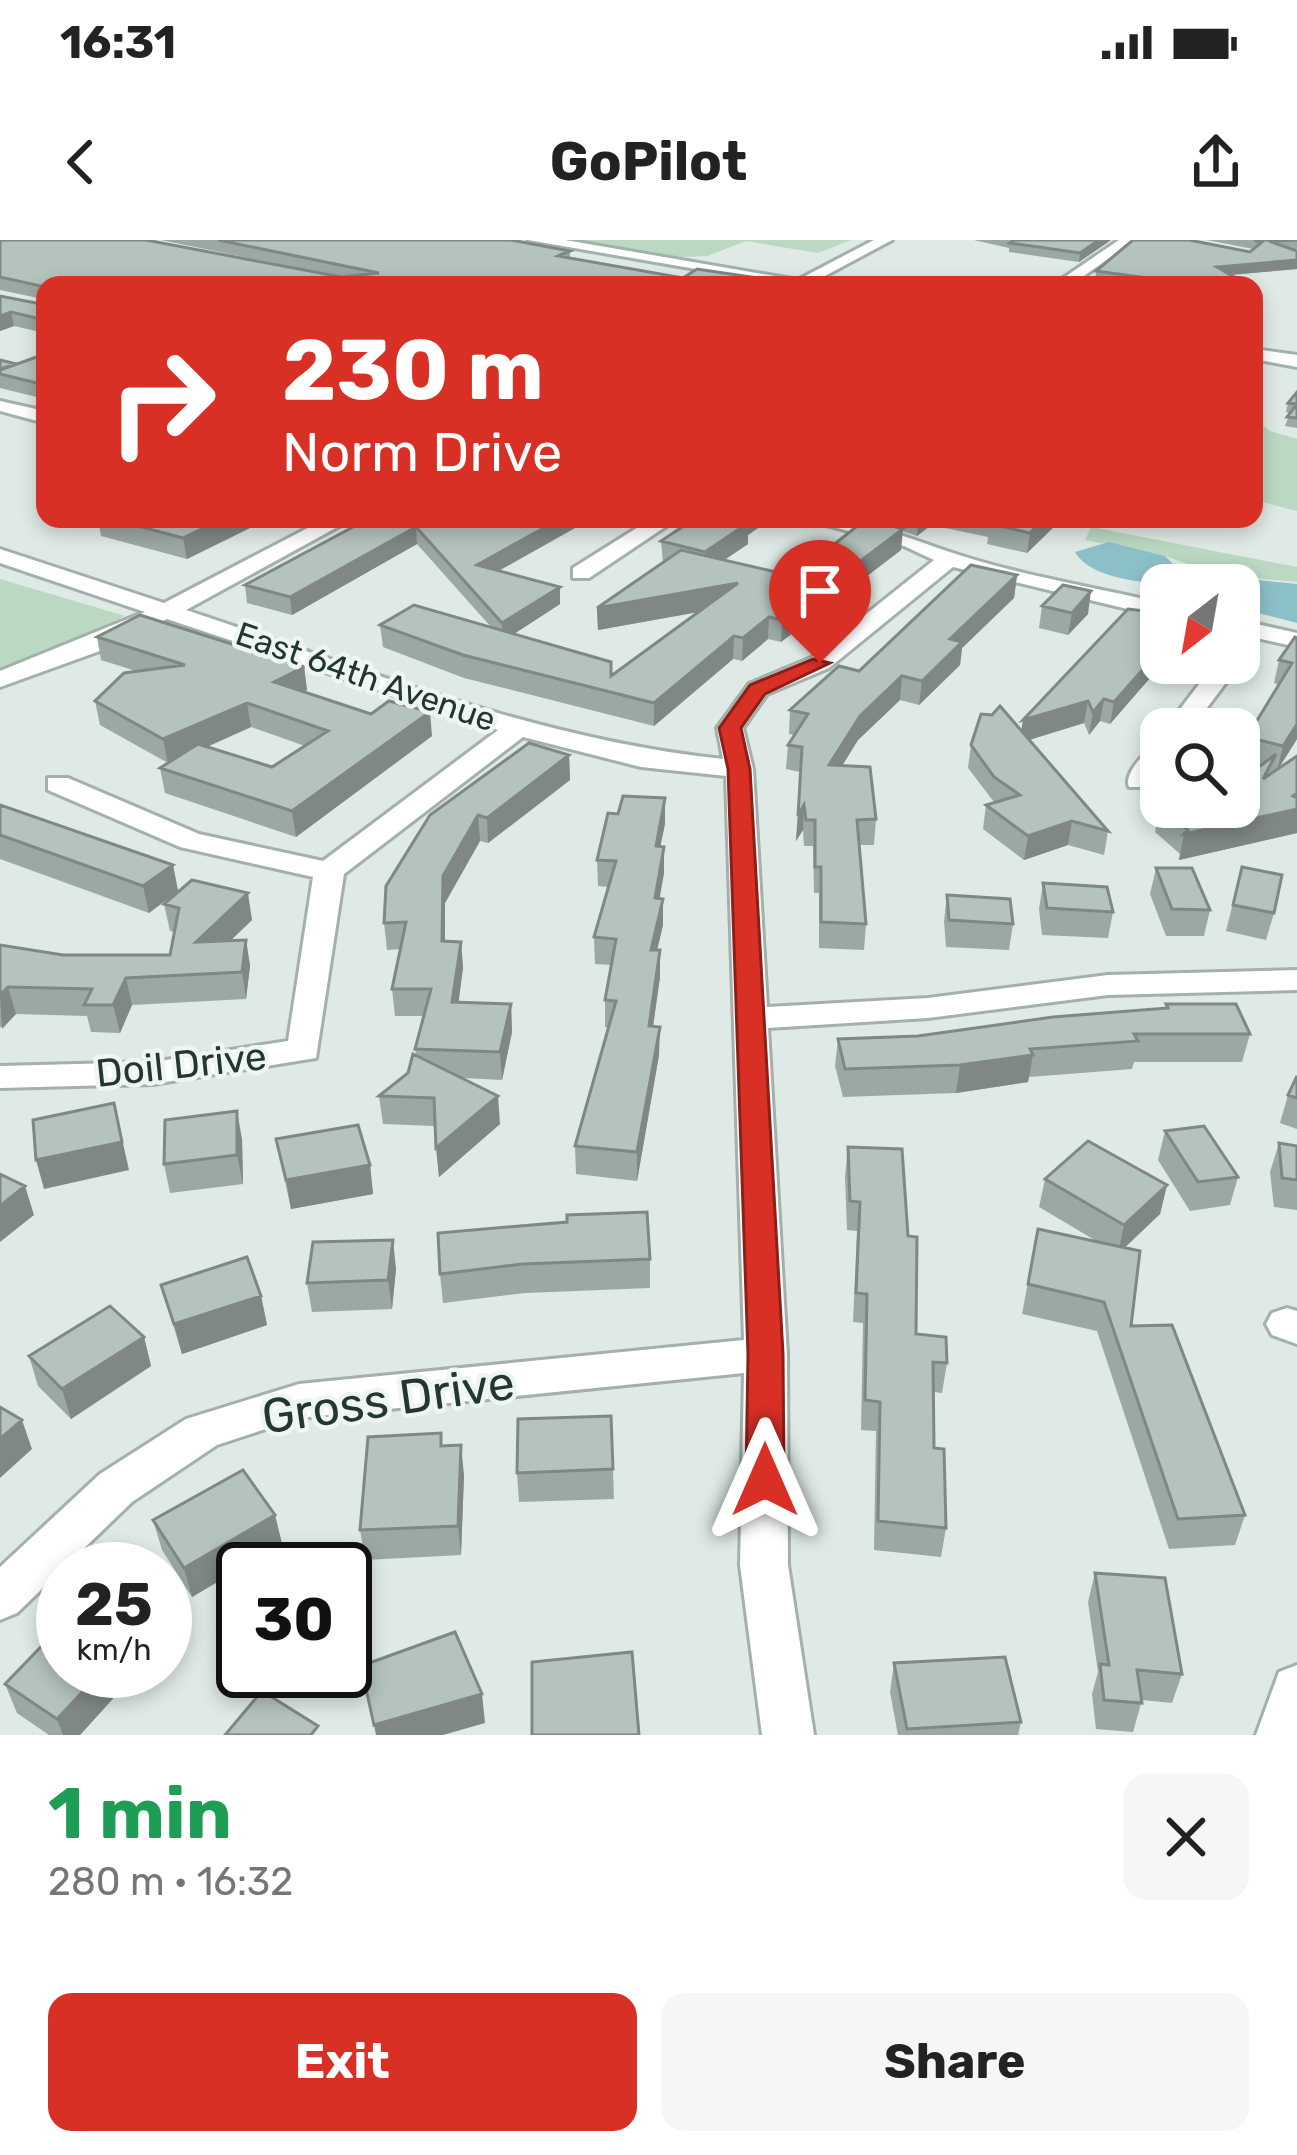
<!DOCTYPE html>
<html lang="en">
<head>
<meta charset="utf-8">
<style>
	:root { --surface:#fff; --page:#f6f6f6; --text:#222; --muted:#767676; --accent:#d93025 }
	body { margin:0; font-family:Rubik,sans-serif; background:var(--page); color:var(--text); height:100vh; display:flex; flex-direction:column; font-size:45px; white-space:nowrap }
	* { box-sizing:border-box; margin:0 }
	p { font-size:39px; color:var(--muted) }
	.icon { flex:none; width:66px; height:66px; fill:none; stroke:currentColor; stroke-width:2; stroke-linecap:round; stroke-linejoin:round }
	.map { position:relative; height:1495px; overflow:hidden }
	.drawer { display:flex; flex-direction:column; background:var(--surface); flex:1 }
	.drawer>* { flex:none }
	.hud { position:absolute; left:36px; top:36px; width:1227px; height:252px; border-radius:24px; box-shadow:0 6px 18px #0003; background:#d93025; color:#fff; overflow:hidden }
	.needle { width:78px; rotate:211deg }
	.controls { position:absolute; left:1140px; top:324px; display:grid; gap:24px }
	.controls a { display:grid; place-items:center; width:120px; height:120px; border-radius:24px; background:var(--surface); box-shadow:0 6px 18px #0003; font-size:60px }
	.speed { position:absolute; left:36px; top:1302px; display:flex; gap:24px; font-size:60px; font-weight:700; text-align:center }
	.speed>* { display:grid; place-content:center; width:156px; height:156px; border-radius:50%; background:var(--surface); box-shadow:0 6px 18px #0003; line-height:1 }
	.speed small { font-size:30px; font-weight:400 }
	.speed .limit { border:6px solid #111; border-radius:18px; background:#fff; color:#111 }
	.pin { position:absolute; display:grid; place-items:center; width:102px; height:102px; color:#fff; margin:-123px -51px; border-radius:50% 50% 50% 0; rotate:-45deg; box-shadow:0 0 12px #0007 }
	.pin .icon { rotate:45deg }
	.me { position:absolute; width:132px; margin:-66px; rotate:0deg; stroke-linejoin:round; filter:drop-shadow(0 0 9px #0008) }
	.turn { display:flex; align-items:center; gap:42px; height:252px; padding:0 48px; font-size:54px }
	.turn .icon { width:156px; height:156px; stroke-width:2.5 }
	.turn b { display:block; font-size:84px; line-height:102px }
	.round { display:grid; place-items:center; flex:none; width:126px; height:126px; border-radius:24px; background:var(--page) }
	.head { display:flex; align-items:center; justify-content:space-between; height:204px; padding:0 48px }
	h1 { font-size:72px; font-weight:700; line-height:90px; color:#1e9e55 }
	.cta { display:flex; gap:24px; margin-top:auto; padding:24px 48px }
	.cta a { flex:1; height:138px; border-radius:24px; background:var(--accent); color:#fff; font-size:48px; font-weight:700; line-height:138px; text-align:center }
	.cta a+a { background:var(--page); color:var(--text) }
	.status { display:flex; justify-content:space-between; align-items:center; height:84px; padding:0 60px; background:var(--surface); direction:ltr }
	.status svg { height:33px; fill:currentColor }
	header { display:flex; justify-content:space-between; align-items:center; height:156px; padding:0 48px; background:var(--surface); font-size:54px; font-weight:700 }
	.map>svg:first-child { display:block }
	.green { fill:#bad8c2 }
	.water { fill:#8cc0c9 }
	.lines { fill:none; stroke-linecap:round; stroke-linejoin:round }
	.street-casing { stroke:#a3b0ab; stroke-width:6 }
	.secondary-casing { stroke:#a0b3ac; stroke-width:6 }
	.street { fill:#fff; fill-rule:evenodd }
	.secondary { fill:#fff; fill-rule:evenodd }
	.wall { fill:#9ca8a3; fill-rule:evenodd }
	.shaded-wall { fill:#7f8884 }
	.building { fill:#b5c3bd; stroke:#7f8884; stroke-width:3 }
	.route { fill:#d93025; stroke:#8d1f18; stroke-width:3 }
	.labels { text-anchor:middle; stroke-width:9; stroke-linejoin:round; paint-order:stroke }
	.far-street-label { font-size:33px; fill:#223731; stroke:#eff6f2 }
	.street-label { font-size:39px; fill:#223731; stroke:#eff6f2 }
	.near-street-label { font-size:48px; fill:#223731; stroke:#eff6f2 }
</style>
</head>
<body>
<div class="status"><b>16:31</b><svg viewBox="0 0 49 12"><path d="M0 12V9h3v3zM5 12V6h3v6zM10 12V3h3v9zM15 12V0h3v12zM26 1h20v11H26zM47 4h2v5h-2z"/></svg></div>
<header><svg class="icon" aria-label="back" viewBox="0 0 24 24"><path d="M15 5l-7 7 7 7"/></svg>GoPilot<svg class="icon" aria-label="share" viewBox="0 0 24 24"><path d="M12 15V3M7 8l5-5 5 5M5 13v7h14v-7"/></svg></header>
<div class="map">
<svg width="1297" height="1495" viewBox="0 0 1297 1495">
	<rect width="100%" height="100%" fill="#dfe9e5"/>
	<path class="green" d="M569,0H851L818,13L746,1L707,16L681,17Z
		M1254,177L1270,191L1297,199V271L1254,260Z
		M1091,287L1297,327V342L1219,335L1165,316L1085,300Z
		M0,339L125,376L0,438Z"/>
	<path class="water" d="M1109,302L1165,316L1181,332L1297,344V383L1239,368V345C1200,345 1096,350 1075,312Z"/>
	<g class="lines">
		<defs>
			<path id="street" d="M874,0H892L808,45H788Z
				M1119,0H1135L1071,45H1053Z
				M0,161L45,171V183L0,171Z
				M325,279H352L186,370C362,428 538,500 723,519L717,488L749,444L811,418L934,320L904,306L804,279C871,279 899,296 959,315C1024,336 1094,347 1161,363V377L953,327L829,428L767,454L743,488L753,529L767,767L928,758L1108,735L1297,730V750L1108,755L928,778L768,788L787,1114L788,1325L814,1495H762L740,1325L744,1133L299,1178L217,1205L132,1262L17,1373L0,1380V1327L100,1234L186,1179L299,1144L744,1100L726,536L641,527L523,497L344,634L316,818L153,844L0,848V826L153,822L288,801L313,637L180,607L48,550V538H68L199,594L323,621L498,490L167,379L97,412L0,447V431L145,372L0,323V309L164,363Z
				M651,279H677L589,338H573V328Z
				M1239,380L1297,393V407L1239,394Z
				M1239,421L1240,423L1237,428L1191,489H1165L1215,423Z
				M1161,504V531L1149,547H1129C1123,534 1147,507 1161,504Z
				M1287,1068L1297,1071V1104L1272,1095L1266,1084L1272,1073Z
				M1297,1425V1495H1256L1279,1432Z"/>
			<path id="secondary" d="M528,0H565L827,45H788Z
				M1254,109L1297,115V127L1254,119Z"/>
		</defs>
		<use href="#street" class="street-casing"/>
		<use href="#secondary" class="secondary-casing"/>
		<use href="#street" class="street"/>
		<use href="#secondary" class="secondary"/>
	</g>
	<path class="wall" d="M0,0L307,30L161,0H511L570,11V18L683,38L751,37V45H45V93L14,86L0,91V56L41,64L43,59L0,50Z
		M974,0H1111L1079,22L1009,12V8Z
		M1207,0H1297V9H1292L1297,11V29L1231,35L1248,45H1130L1095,40L1096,31L1250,12L1253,9Z
		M1254,49L1263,54L1261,64L1255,63L1254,69Z
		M45,114V159L0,148V120L16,124Z
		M1297,152V188L1285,186L1290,173L1286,172L1288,163Z
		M98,279H257L258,284L187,319L101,296Z
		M368,279H591L499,331L560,347V364L514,394L611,436L699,372L598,390L597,368L663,323L661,301L694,279H771L748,295V304L724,320L780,333L817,318L883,284V279H1062L1027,313L987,304L988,297L931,285L917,296L902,291L901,310L781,402L768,399L742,421L733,419L654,486L464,438L383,407L380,385L491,387L417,304L292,375L247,363L245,345Z
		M1017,335L1014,358L962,408L960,425L919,465L900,460L858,500L842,526L876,579L874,605H859L866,684L864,710L819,708V653H814L813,606H804L803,590L796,601L800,532L786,529L788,505L794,495L789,494L790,470L859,431Z
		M1042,366L1088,374L1068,395L1039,388Z
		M97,397L304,427L307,450L304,452L432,496L296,597L165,553L160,528L168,523L100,485L95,461L136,431L101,420ZM251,487L305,506L272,527L207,507Z
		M1297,398V499L1278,529L1297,516V593L1179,620L1180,614L1155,592L1160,567H1239L1259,526L1241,521L1247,497L1279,445L1274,443L1279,420Z
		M1161,423H1163L1110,484L1100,481L1089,495L1084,483L1029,500L1108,591L1104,615L1068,605L1024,620L983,589L986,565L994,562L968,528L971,505L1021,490Z
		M569,515L570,540L488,603L480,601L445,663V701L461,702L463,728L458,762L511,764L512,792L502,840L463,838L500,884L439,937L435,886L383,884L379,856L408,833L416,815L415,809L424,776H395L392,749L400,709L387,710L384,683L430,575Z
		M665,558V584L660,607H664V633L659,659H663V685L657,710H660V737L653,787L659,815L637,941L576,934L575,906L608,788L605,787V760L611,725L595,724L594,697L609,647L598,646L597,620L618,574Z
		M0,565L173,625L178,651L149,673L0,619Z
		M1242,627L1274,673L1266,700L1226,691Z
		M1156,628L1210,670L1204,696H1166L1150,654Z
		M1043,643L1113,672L1108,698L1042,695L1039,669Z
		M947,655L1013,684L1009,710L946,707L944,681Z
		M164,664L252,680L231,700H246L250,726L246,759L132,765L120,793L91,792L87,776L16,774L0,788V705L63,715H170L175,692L170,691Z
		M1166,764L1250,794L1242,822H1134L1132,829L1029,837L1028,842L956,853L843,857L835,826L838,799L918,796L1165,769Z
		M1297,836V889L1280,883L1288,855Z
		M1165,891L1238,937L1230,965L1190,971L1158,920Z
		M242,899L243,944L170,953L164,924Z
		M276,899L370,925L373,954L291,969Z
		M1279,903L1297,906V970L1274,967L1270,932Z
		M848,907L916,1094L947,1123L942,1153L934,1152V1208L946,1288L941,1317L874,1310L876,1191L861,1190L863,1083L853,1082L857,991L847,990L845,936Z
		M1045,939L1167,945L1160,974L1124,1008L1131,1086L1245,1275L1235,1305L1169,1309L1097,1091L1022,1074L1038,989L1098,1002L1039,967Z
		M567,982L650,1019V1048L525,1053L443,1063L440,1034Z
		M396,1029L392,1069L312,1072L307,1043Z
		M161,1045L261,1056L267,1085L182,1114Z
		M144,1097L151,1126L71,1179L38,1146L29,1116Z
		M611,1176L614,1259L519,1262L517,1233Z
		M443,1206L464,1235L461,1315L365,1320L360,1290Z
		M275,1275L282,1304L192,1357L162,1310L153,1280Z
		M1095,1333L1182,1434L1172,1463L1142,1460L1133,1492L1096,1489L1092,1454L1098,1432L1088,1362Z
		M894,1423L1021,1482L1018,1495H898L890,1452Z
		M63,1431H138L80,1495H49L17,1473L5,1444Z"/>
	<path class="shaded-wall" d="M1099,0H1111L1079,22L1080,13Z
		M1297,20V29L1216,36L1217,27Z
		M751,37V45H734Z
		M11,72L14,86L0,91V76Z
		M222,279H257L258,284L187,319L183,298Z
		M560,279H591L478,342L477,325Z
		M742,279H771L748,295V304L705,333V312Z
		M919,279H931V285L917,296Z
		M1044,279H1062L1027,313L1030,293Z
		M416,287L417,304L292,375L290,357Z
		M903,289L901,310L781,402L782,380Z
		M1017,335L1014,358L962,408L960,425L919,465L922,441L950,399Z
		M738,343L737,365L598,390L597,368Z
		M560,347V364L503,401L502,383Z
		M1091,351L1088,374L1068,395L1072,373Z
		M769,377L768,399L742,421L743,398Z
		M734,396L733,419L654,486V463Z
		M1161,409V423H1163L1110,484L1114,462Z
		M304,427L307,450L277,466L274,442Z
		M902,436L900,460L858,500L827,550L829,525L860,476Z
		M1104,459L1100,481L1089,495L1093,472Z
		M1088,461L1084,483L1019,503L1023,480Z
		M247,463L251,487L168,524L163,499Z
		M430,472L432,496L296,597L292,571Z
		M1297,484V499L1277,531L1283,506Z
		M569,515L570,540L488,603L487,578Z
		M1297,553V593L1179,620L1184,594L1293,556Z
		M665,558V584L655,632L656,606Z
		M804,565L803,590L796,601L798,576Z
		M478,575L480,601L445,663V728L442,701L443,636Z
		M1072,581L1068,605L1024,620L1028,596Z
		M664,607V633L655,685V658Z
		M173,625L178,651L149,673L143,646Z
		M248,653L252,680L201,729L196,702Z
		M663,659V685L651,736V710Z
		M246,700L250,726L246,759L242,732Z
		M461,702L463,728L455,790L452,762Z
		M660,710V737L649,814V786Z
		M126,738L132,765L120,793L113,765Z
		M8,747L16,774L2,789L0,755Z
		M511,764L512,792L502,840L500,812Z
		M660,787L659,815L637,941V912Z
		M1033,815L1028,842L956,853L960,825Z
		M498,856L500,884L439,937L436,908Z
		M114,863L129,930L44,949L36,920Z
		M237,871L242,899L243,944L237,915Z
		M370,925L373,954L291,969L286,940Z
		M1167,945L1160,974L1118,1014L1124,985Z
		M25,946L34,975L0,1002V966Z
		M393,1000L396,1029L392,1069L388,1040Z
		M261,1056L267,1085L182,1114L174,1084Z
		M144,1097L151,1126L71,1179L62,1149Z
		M22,1180L32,1209L0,1238V1199Z
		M461,1205L464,1235L461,1315L458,1286Z
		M275,1275L282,1304L192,1357L184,1328Z
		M102,1431H138L80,1495H63L57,1479Z
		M482,1454L485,1483L443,1495H376L374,1485Z"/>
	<path class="building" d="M0,0H146L341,37L379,33L218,0H511L570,11L558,16L683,38L697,29L751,37L734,45H45V47L0,37Z
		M1014,0H1099L1080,13L1010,3Z
		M1133,0H1189L1250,12L1262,2L1254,0H1297L1269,1L1297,11V20L1217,27L1248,45H1198L1096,31Z
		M45,50V80L11,72L0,76V56L41,64Z
		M45,114V145L0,134V130Z
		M0,120L16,124L0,129Z
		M1297,152V178L1287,177L1297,164L1288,163Z
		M111,279H222L183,298Z
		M368,279H560L477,325L560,347L502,383L416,287L290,357L245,345Z
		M694,279H742L739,281L748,283L705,312L661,301Z
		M866,279L903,289L782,380L769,377L743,398L734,396L654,463L463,415L380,385L414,365L611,422V436L738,343L597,368L681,310L780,333L805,315L817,318Z
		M996,279H1044L1030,293L990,284Z
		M971,325L1017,335L950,399L962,402L922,441L902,436L860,476L829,525L870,527L876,579L857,580L866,684L821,682V627H815V580H806L804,565L798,576L802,507L788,505L808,474L790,470L839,426L859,431Z
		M1063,345L1091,351L1072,373L1042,366Z
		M1128,369L1161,373V409L1114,462L1104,459L1093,472L1088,461L1023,480Z
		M140,375L304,427L274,442L371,474L389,461L430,472L292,571L160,528L198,504L272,527L328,491L247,463L163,499L95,461L124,433L185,425L97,397Z
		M1295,397L1297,398V484L1283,506L1247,497L1292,423L1279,420Z
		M1000,466L1108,591L1072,581L1028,596L986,565L1020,555L994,537L971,505L981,474L992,475Z
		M529,503L569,515L487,578L478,575L443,636L442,701L461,702L452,762L511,764L500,812L415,809L431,749H392L406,682L384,683L386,646L430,575Z
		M1276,514L1263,539L1297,516V553L1293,556L1297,558V569L1184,594L1188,590L1160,567H1239V542Z
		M623,556L665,558L656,606L664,607L655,658L663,659L651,710H660L649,786L660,787L637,912L575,906L616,761L605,760L616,699L594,697L616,621L597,620L608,573L618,574Z
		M0,565L173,625L143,646L0,595Z
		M1242,627L1282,635L1274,673L1233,665Z
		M1156,628H1192L1210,670L1172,669Z
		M192,640L248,653L196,702L246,700L242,732L126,738L113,765H84L92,749L8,747L0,755V705L63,715H170L179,668L164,664Z
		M1043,643L1107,647L1113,672L1047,668Z
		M947,655L1010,659L1013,684L949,680Z
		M1166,764H1236L1250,794H1134L1138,801L1030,809L1033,815L960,825L845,829L838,799L918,796L1053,777L1168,768Z
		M413,814L498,856L436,908L434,858L379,856L408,833Z
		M1297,836V858L1288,855Z
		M114,863L122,902L36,920L33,880Z
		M237,871V915L164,924L165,880Z
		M358,885L370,925L286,940L276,899Z
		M1204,886L1238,937L1198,942L1165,891Z
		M1088,901L1167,945L1124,985L1045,939Z
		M1279,903L1297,906V940L1282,938Z
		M848,907L902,909L908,996L917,997L916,1094L946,1097L947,1123L933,1122L934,1208L944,1209L946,1288L878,1281L880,1162L865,1160L867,1054L856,1053L860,962L850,961Z
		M0,934L25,946L0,966Z
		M647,972L650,1019L523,1024L440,1034L438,993L567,982V975Z
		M1038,989L1140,1011L1131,1086L1172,1085L1245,1275L1178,1279L1104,1062L1028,1044Z
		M393,1000L388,1040L307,1043L313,1002Z
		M247,1017L261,1056L174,1084L161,1045Z
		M110,1066L144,1097L62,1149L29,1116Z
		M0,1167L22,1180L0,1199Z
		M611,1176L613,1229L517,1233L518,1179Z
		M441,1193V1206L461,1205L458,1286L360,1290L368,1197Z
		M243,1230L275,1275L184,1328L153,1280Z
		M1095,1333L1165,1338L1182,1434L1137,1430L1142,1463L1104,1460L1100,1424L1109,1425Z
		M63,1384V1431H102L57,1479L5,1444Z
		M455,1392L482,1454L374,1485L361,1426Z
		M632,1412L639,1495H532V1422Z
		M1005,1417L1021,1482L907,1489L894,1423Z
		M262,1451L318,1486L311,1495H225Z"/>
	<path class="route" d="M813,419L830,423L765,454L741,488L750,529L783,1114L784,1240L778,1252L765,1256L751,1252L746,1240L748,1114L728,529L719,488L750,445Z"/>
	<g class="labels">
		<g class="far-street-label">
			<text transform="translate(366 436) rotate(19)" y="12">East 64th Avenue</text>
		</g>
		<g class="street-label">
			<text transform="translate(181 824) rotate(-6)" y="14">Doil Drive</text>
		</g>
		<g class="near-street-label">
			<text transform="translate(388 1159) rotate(-8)" y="17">Gross Drive</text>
		</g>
	</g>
</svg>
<div class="controls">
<a><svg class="needle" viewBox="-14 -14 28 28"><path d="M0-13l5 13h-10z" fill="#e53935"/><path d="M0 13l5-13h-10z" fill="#767676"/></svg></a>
<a><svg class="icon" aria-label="search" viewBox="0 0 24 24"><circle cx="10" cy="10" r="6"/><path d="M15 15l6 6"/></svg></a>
</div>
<div class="speed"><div>25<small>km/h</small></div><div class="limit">30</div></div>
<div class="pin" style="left:820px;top:423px;background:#d93025"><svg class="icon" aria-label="arrive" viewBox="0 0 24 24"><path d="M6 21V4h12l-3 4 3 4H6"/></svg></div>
<svg class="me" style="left:765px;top:1240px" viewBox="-20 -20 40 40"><path d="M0-17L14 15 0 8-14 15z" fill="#d93025" stroke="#fff" stroke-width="4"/></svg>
<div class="hud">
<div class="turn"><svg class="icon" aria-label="right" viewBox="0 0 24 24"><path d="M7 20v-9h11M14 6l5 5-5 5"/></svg><div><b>230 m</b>Norm Drive</div></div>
</div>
</div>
<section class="drawer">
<div class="head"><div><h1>1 min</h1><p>280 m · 16:32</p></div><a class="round"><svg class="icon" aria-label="close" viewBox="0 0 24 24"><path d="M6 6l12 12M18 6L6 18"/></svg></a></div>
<div class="cta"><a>Exit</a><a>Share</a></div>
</section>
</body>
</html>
